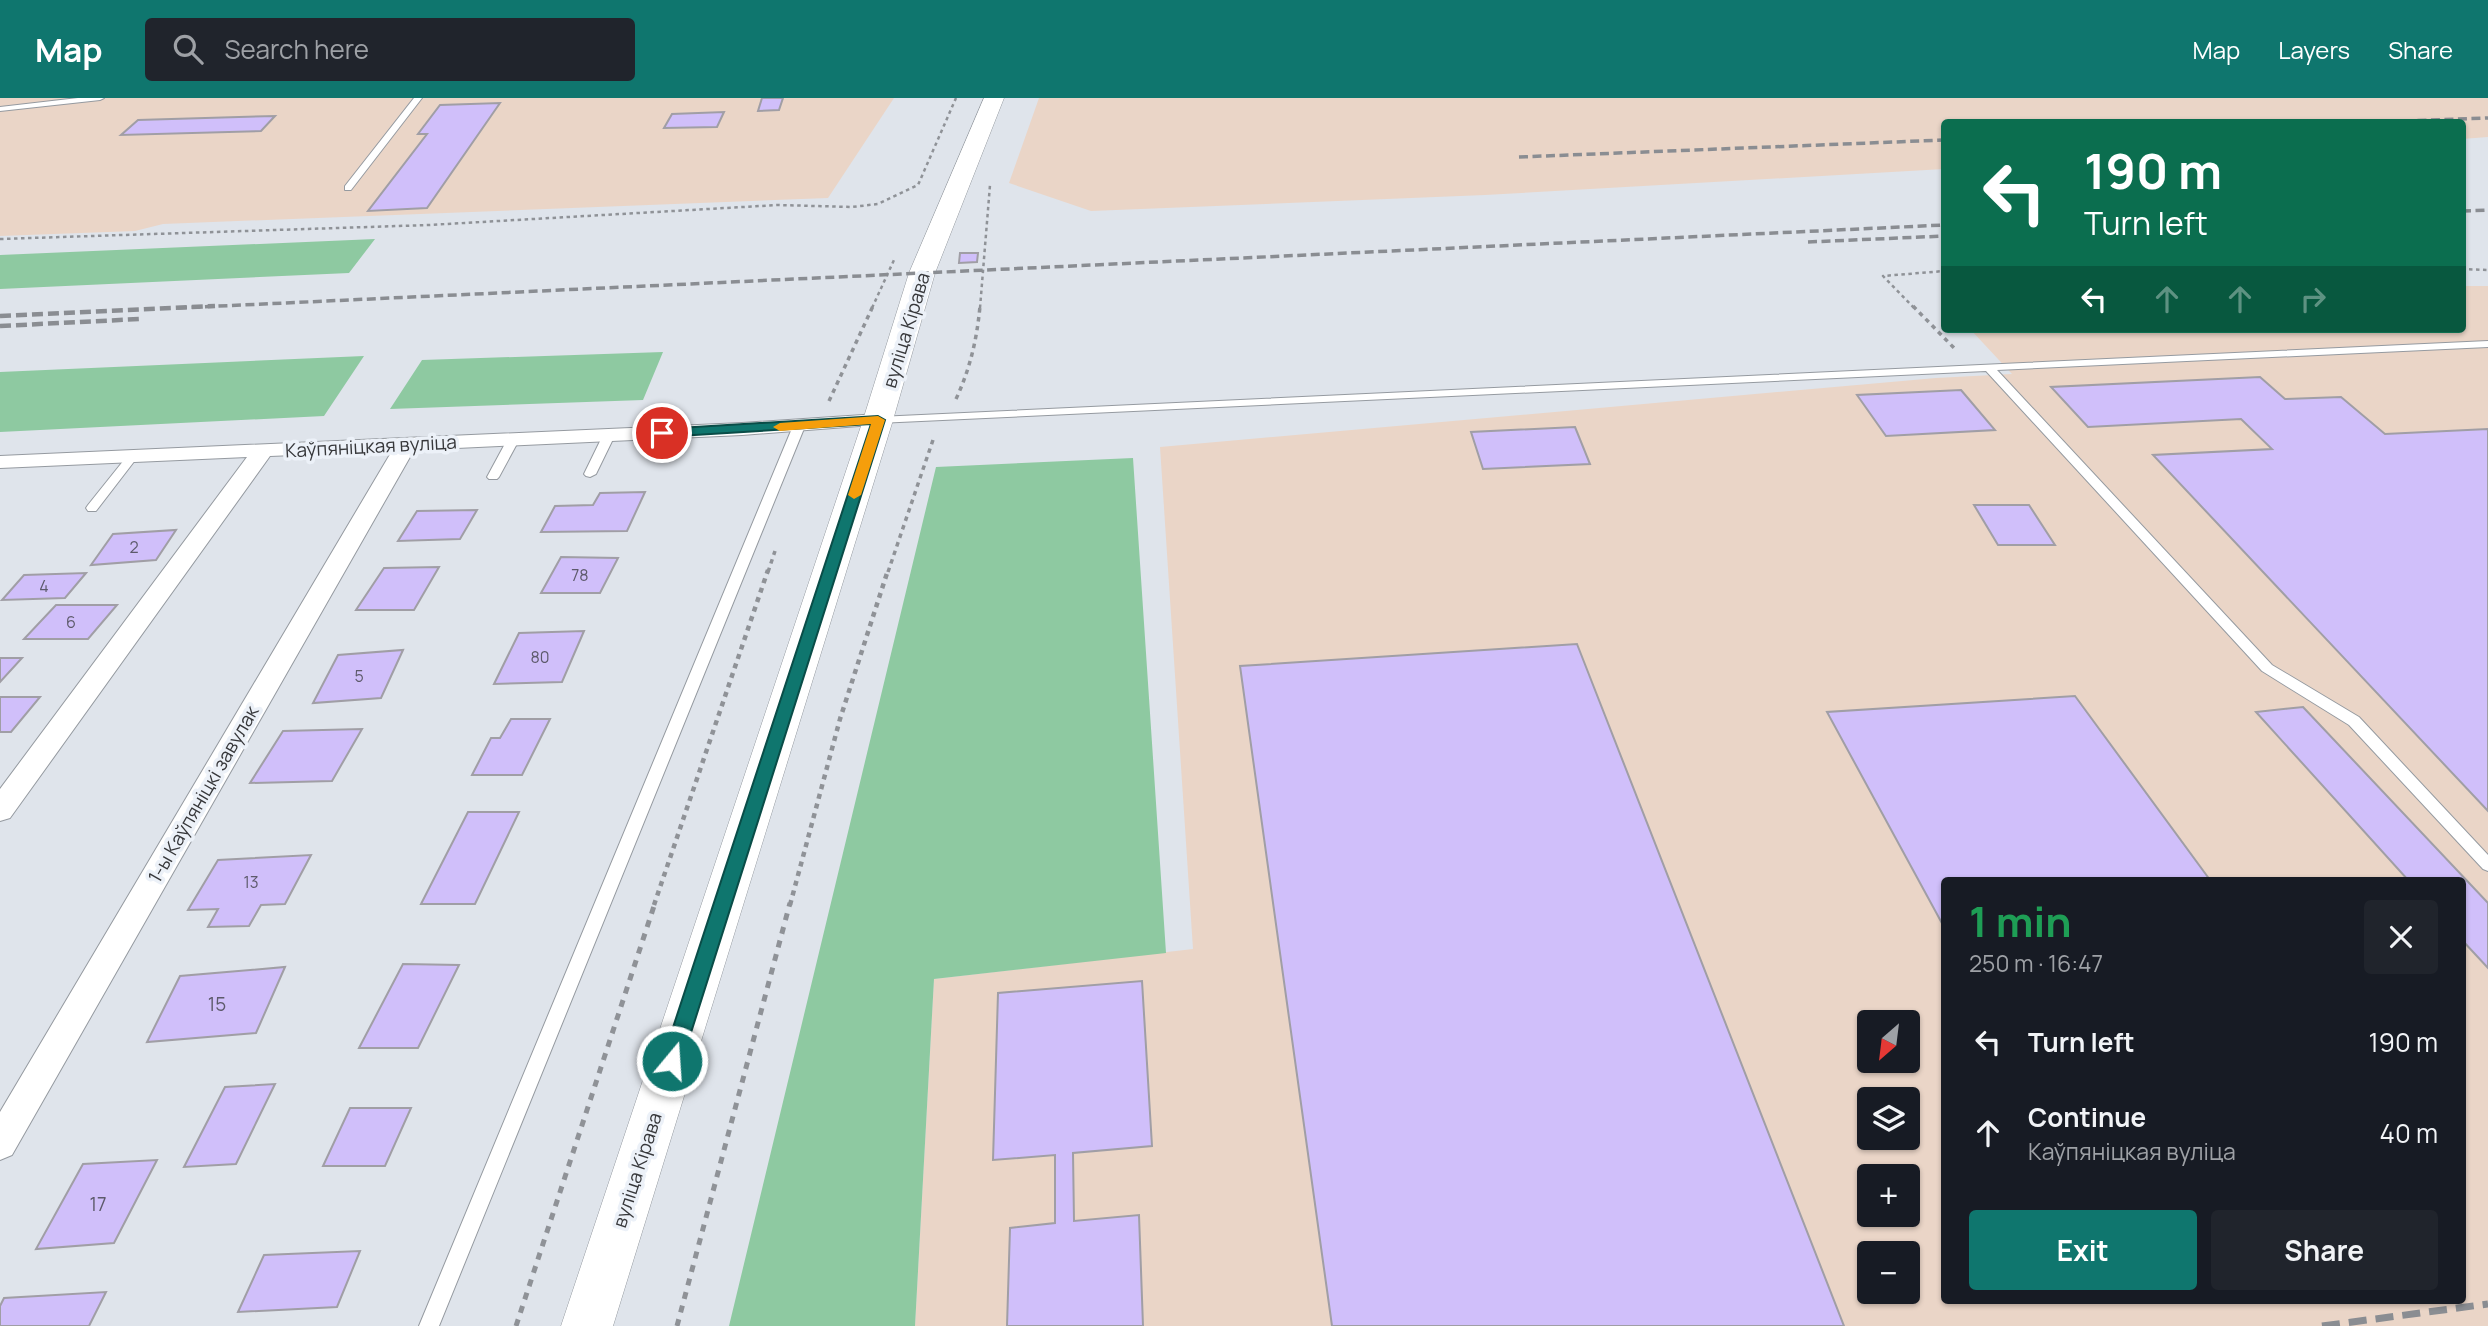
<!DOCTYPE html>
<html lang="en">
<head>
<meta charset="utf-8">
<style>
	:root { --surface:#171b24; --page:#20242c; --text:#f1f3f6; --muted:#9ea1a6; --accent:#0f766e }
	body { margin:0; font-family:Manrope,sans-serif; background:var(--page); color:var(--text); height:100vh; display:flex; flex-direction:column; font-size:26px; white-space:nowrap }
	* { box-sizing:border-box; margin:0 }
	p { font-size:23px; color:var(--muted) }
	.icon { flex:none; width:38px; height:38px; fill:none; stroke:currentColor; stroke-width:2; stroke-linecap:round; stroke-linejoin:round }
	.map { position:relative; flex:1; overflow:hidden }
	.details { position:absolute; left:1941px; top:779px; width:525px; height:427px; display:flex; flex-direction:column; background:var(--surface); border-radius:7px; box-shadow:0 2px 5px #0004 }
	.details>* { flex:none }
	.banner { position:absolute; left:1941px; top:21px; width:525px; height:214px; border-radius:7px; box-shadow:0 2px 5px #0004; background:#0b6e4f; color:#fff; overflow:hidden }
	.needle { width:46px; rotate:208deg }
	.buttons { position:absolute; left:1857px; top:912px; display:grid; gap:14px }
	.buttons a { display:grid; place-items:center; width:63px; height:63px; border-radius:7px; background:var(--surface); box-shadow:0 2px 5px #0004; font-size:35px }
	.pin { position:absolute; display:grid; place-items:center; width:60px; height:60px; color:#fff; margin:-30px; border:4px solid #fff; border-radius:50%; box-shadow:0 2px 7px #0007 }
	.me { position:absolute; width:77px; margin:-38px; rotate:18deg; stroke-linejoin:round; filter:drop-shadow(0 0 5px #0008) }
	.turn { display:flex; align-items:center; gap:24px; height:147px; padding:0 28px; font-size:32px }
	.turn .icon { width:91px; height:91px; stroke-width:2.5 }
	.turn b { display:block; font-size:49px; line-height:60px }
	.lanes { display:flex; align-items:center; height:66px; padding:0 28px; background:#0003; justify-content:center; gap:35px; direction:ltr }
	.lanes .off { opacity:.35 }
	.round { display:grid; place-items:center; flex:none; width:74px; height:74px; border-radius:7px; background:var(--page) }
	.headline { display:flex; align-items:center; justify-content:space-between; height:119px; padding:0 28px }
	h1 { font-size:42px; font-weight:700; line-height:52px; color:#1e9e55 }
	.action { display:flex; gap:14px; margin-top:auto; padding:14px 28px }
	.action a { flex:1; height:80px; border-radius:7px; background:var(--accent); color:#fff; font-size:28px; font-weight:700; line-height:80px; text-align:center }
	.action a+a { background:var(--page); color:var(--text) }
	ul { padding:0; list-style:none }
	li { display:flex; align-items:center; gap:21px; height:91px; padding:0 28px }
	li div { flex:1 }
	li b { display:block; font-size:26px }
	li em { font-style:normal }
	header { display:flex; align-items:center; gap:42px; box-sizing:border-box; height:98px; padding:0 35px; background:var(--accent); color:#fff }
	header strong { font-size:33px }
	nav { display:flex; gap:38px; margin-inline-start:auto; font-size:24px }
	.search { width:490px; height:63px; background:var(--page); display:flex; align-items:center; gap:18px; box-sizing:border-box; padding:0 24px; border-radius:7px; color:var(--muted); font-size:26px }
	.map>svg:first-child { display:block }
	.industrial { fill:#ead5c7; fill-rule:evenodd }
	.green { fill:#8ec9a1 }
	.building { fill:#d0bffa; stroke:#a09ea5; stroke-width:2 }
	.lines { fill:none; stroke-linecap:round; stroke-linejoin:round }
	.lane-casing { stroke:#959aa0; stroke-width:2 }
	.street-casing { stroke:#959aa0; stroke-width:2 }
	.secondary-casing { stroke:#959aa0; stroke-width:1 }
	.path-far3 { stroke:#8f9297; stroke-width:2.5; stroke-dasharray:3.5 3.5; stroke-linecap:butt }
	.path-far2 { stroke:#8f9297; stroke-width:3.5; stroke-dasharray:4.5 4.5; stroke-linecap:butt }
	.path-far1 { stroke:#8f9297; stroke-width:4.5; stroke-dasharray:5 5; stroke-linecap:butt }
	.path { stroke:#8f9297; stroke-width:5; stroke-dasharray:7 7; stroke-linecap:butt }
	.lane { fill:#fff; fill-rule:evenodd }
	.street { fill:#fff; fill-rule:evenodd }
	.secondary { fill:#fff; fill-rule:evenodd }
	.rail-far2 { stroke:#8a8d92; stroke-width:3.5; stroke-dasharray:9 4.5; stroke-linecap:butt }
	.rail-far1 { stroke:#8a8d92; stroke-width:4.5; stroke-dasharray:11 5; stroke-linecap:butt }
	.rail { stroke:#8a8d92; stroke-width:7; stroke-dasharray:18 9; stroke-linecap:butt }
	.route { fill:#0f766e; stroke:#0a4d48; stroke-width:2 }
	.slow { fill:#f59e0b }
	.labels { text-anchor:middle; stroke-width:7; stroke-linejoin:round; paint-order:stroke }
	.number-label { font-size:16px; fill:#5d5a6b }
	.street-label { font-size:19px; fill:#37383b; stroke:#ecf1f8 }
	.near-number-label { font-size:19px; fill:#5d5a6b }
</style>
</head>
<body>
<header>
<strong>Map</strong>
<div class="search"><svg class="icon" aria-label="search" viewBox="0 0 24 24"><circle cx="10" cy="10" r="6"/><path d="M15 15l6 6"/></svg>Search here</div>
<nav><a>Map</a><a>Layers</a><a>Share</a></nav>
</header>
<div class="map">
<svg width="2488" height="1228" viewBox="0 0 2488 1228">
	<rect width="100%" height="100%" fill="#dfe4eb"/>
	<path class="industrial" d="M0,0H894L828,100L163,126L135,133L0,138Z
		M1039,0H2488V39L2462,41V24H1944V71L1485,97L1091,113L1009,85Z
		M2462,188H2488V1228H915L934,881L1193,851L1160,349L1936,280L2012,276L1970,231H2462ZM1944,782H2462V1202H1944ZM1869,924H1908V962H1869ZM1869,1001H1908V1040H1869ZM1869,1078H1908V1116H1869ZM1869,1155H1908V1194H1869Z"/>
	<path class="green" d="M375,141L349,175L0,191V157Z
		M663,254L643,302L390,311L422,262Z
		M364,258L324,318L0,334V274Z
		M1133,360L1166,855L934,881L915,1228H729L936,369Z"/>
	<path class="building" d="M762,0H783L779,12L758,13Z
		M500,5L427,110L368,113L427,36H418L440,7Z
		M724,14L717,29L664,30L672,16Z
		M275,18L261,33L121,37L138,22Z
		M960,155H978L977,164L959,165Z
		M2260,279L2285,301L2341,299L2385,336L2488,331V713L2153,357L2272,351L2241,321L2088,329L2051,289Z
		M1961,292L1995,332L1886,338L1857,297Z
		M1575,329L1590,366L1483,371L1471,334Z
		M645,394L627,433L541,434L555,408L593,407L600,395Z
		M1974,407H2029L2055,447H1998Z
		M477,412L460,441L398,443L417,413Z
		M176,432L156,462L91,467L113,436Z
		M561,459L618,460L600,495H541Z
		M439,469L414,512H356L384,470Z
		M86,475L65,500L2,502L24,477Z
		M56,507H117L88,541H24Z
		M584,533L562,584L494,586L519,535Z
		M1577,546L1844,1228H1332L1240,568Z
		M403,552L381,600L313,605L338,557Z
		M0,560H22L0,584Z
		M2075,598L2210,782H1944V829L1827,614Z
		M0,599H40L11,634H0Z
		M2303,609L2488,805V870L2462,842V782H2408L2256,614Z
		M511,621H550L522,677H472L491,640H500Z
		M362,631L332,683L250,685L283,633Z
		M468,714H519L475,806H421Z
		M311,757L285,806L261,807L249,828L208,829L218,811L188,812L218,762Z
		M403,866L459,867L418,950H359Z
		M285,869L256,935L147,944L180,878Z
		M1142,883L1152,1048L1073,1055L1074,1123L1139,1117L1143,1228H1007L1010,1130L1055,1125V1057L993,1062L998,895Z
		M275,986L236,1066L184,1069L225,989Z
		M350,1010H411L385,1068H323Z
		M157,1062L114,1145L36,1151L83,1066Z
		M360,1153L337,1209L238,1214L264,1157Z
		M106,1194L89,1228H0V1208L4,1200Z"/>
	<g class="lines">
		<defs>
			<path id="lane" d="M78,0H104L100,2L0,13V9Z
				M414,0H422L351,92H345V88Z
				M2488,243V249L1997,272L2272,567L2359,619L2488,757V773L2483,771L2349,627L2262,573L1986,273L878,325L872,322L878,319Z
				M799,325L805,328L439,1228H419L793,328Z
				M609,334L615,337L596,376L590,379L586,378L584,376L603,337Z
				M513,339L519,342L499,379L497,381H489L487,379L507,342Z
				M132,356L136,357V361L96,413H88L86,410L88,407L128,357Z"/>
			<path id="street" d="M878,316L885,318L888,322L885,326L742,337L414,352L12,1057L0,1062V1014L392,353L270,358L10,720L0,723V691L247,359L0,370V358L742,325Z"/>
			<path id="secondary" d="M984,0H1004L935,175L893,322L613,1228H561L863,322L909,175Z"/>
		</defs>
		<use href="#lane" class="lane-casing"/>
		<use href="#street" class="street-casing"/>
		<use href="#secondary" class="secondary-casing"/>
		<path class="path-far3" d="M0,141L429,127L778,107L852,109L878,106L918,87L956,0
			M2462,171L2488,172
			M872,210L894,162
			M980,210L990,87
			M1914,210L1883,178L1944,173"/>
		<path class="path-far2" d="M1913,208L1957,253
			M956,301C970,271 977,241 980,208
			M829,303L873,208
			M768,474L775,453
			M888,474L934,339"/>
		<path class="path-far1" d="M654,807L768,472
			M790,807L840,621L888,472"/>
		<path class="path" d="M516,1228L655,805
			M677,1228L790,805"/>
		<use href="#lane" class="lane"/>
		<use href="#street" class="street"/>
		<use href="#secondary" class="secondary"/>
		<path class="rail-far2" d="M2377,24L2488,20
			M1519,59L1944,42
			M2462,113L2488,112
			M1808,144L1944,138
			M178,210L1944,127"/>
		<path class="rail-far1" d="M0,218L215,208
			M0,228L140,221"/>
		<path class="rail" d="M2322,1228L2488,1206"/>
	</g>
	<path class="route" d="M878,318L885,322L682,963L679,970L672,972L665,970L662,963L871,326L662,339L656,335L662,331Z"/>
	<path class="slow" d="M878,318L885,322L861,397L854,401L848,397L871,326L780,333L773,329L780,325Z"/>
	<g class="labels">
		<g class="number-label">
			<text x="134" y="455">2</text>
			<text x="580" y="483">78</text>
			<text x="44" y="494">4</text>
			<text x="71" y="530">6</text>
			<text x="540" y="565">80</text>
			<text x="359" y="584">5</text>
			<text x="251" y="790">13</text>
		</g>
		<g class="street-label">
			<text transform="translate(906 232) rotate(-73)" y="7">вуліца Кірава</text>
			<text transform="translate(371 348) rotate(-3)" y="7">Каўпяніцкая вуліца</text>
			<text transform="translate(203 696) rotate(-60)" y="7">1-ы Каўпяніцкі завулак</text>
			<text transform="translate(637 1072) rotate(-72)" y="7">вуліца Кірава</text>
		</g>
		<g class="near-number-label">
			<text x="217" y="913">15</text>
			<text x="98" y="1113">17</text>
		</g>
	</g>
</svg>
<div class="buttons">
<a><svg class="needle" viewBox="-14 -14 28 28"><path d="M0-13l5 13h-10z" fill="#e53935"/><path d="M0 13l5-13h-10z" fill="#9ea1a6"/></svg></a>
<a><svg class="icon" aria-label="layers" viewBox="0 0 24 24"><path d="M12 4l9 5-9 5-9-5zM3 14l9 5 9-5"/></svg></a>
<a>+</a>
<a>−</a>
</div>
<div class="pin" style="left:662px;top:335px;background:#d93025"><svg class="icon" aria-label="arrive" viewBox="0 0 24 24"><path d="M6 21V4h12l-3 4 3 4H6"/></svg></div>
<svg class="me" style="left:672px;top:963px" viewBox="-20 -20 40 40"><circle r="17" fill="#0f766e" stroke="#fff" stroke-width="3"/><path d="M0-11L8 9 0 5-8 9z" fill="#fff"/></svg>
<div class="banner">
<div class="turn"><svg class="icon" aria-label="left" viewBox="0 0 24 24"><path d="M17 20v-9H6M10 6l-5 5 5 5"/></svg><div><b>190 m</b>Turn left</div></div>
<div class="lanes"><svg class="icon" aria-label="left" viewBox="0 0 24 24"><path d="M17 20v-9H6M10 6l-5 5 5 5"/></svg><svg class="icon off" aria-label="ahead" viewBox="0 0 24 24"><path d="M12 20V5M6 11l6-6 6 6"/></svg><svg class="icon off" aria-label="ahead" viewBox="0 0 24 24"><path d="M12 20V5M6 11l6-6 6 6"/></svg><svg class="icon off" aria-label="right" viewBox="0 0 24 24"><path d="M7 20v-9h11M14 6l5 5-5 5"/></svg></div>
</div>
<section class="details">
<div class="headline"><div><h1>1 min</h1><p>250 m · 16:47</p></div><a class="round"><svg class="icon" aria-label="close" viewBox="0 0 24 24"><path d="M6 6l12 12M18 6L6 18"/></svg></a></div>
<ul>
<li><svg class="icon" aria-label="left" viewBox="0 0 24 24"><path d="M17 20v-9H6M10 6l-5 5 5 5"/></svg><div><b>Turn left</b></div><em>190 m</em></li>
<li><svg class="icon" aria-label="ahead" viewBox="0 0 24 24"><path d="M12 20V5M6 11l6-6 6 6"/></svg><div><b>Continue</b><p>Каўпяніцкая вуліца</p></div><em>40 m</em></li>
</ul>
<div class="action"><a>Exit</a><a>Share</a></div>
</section>
</div>
</body>
</html>
